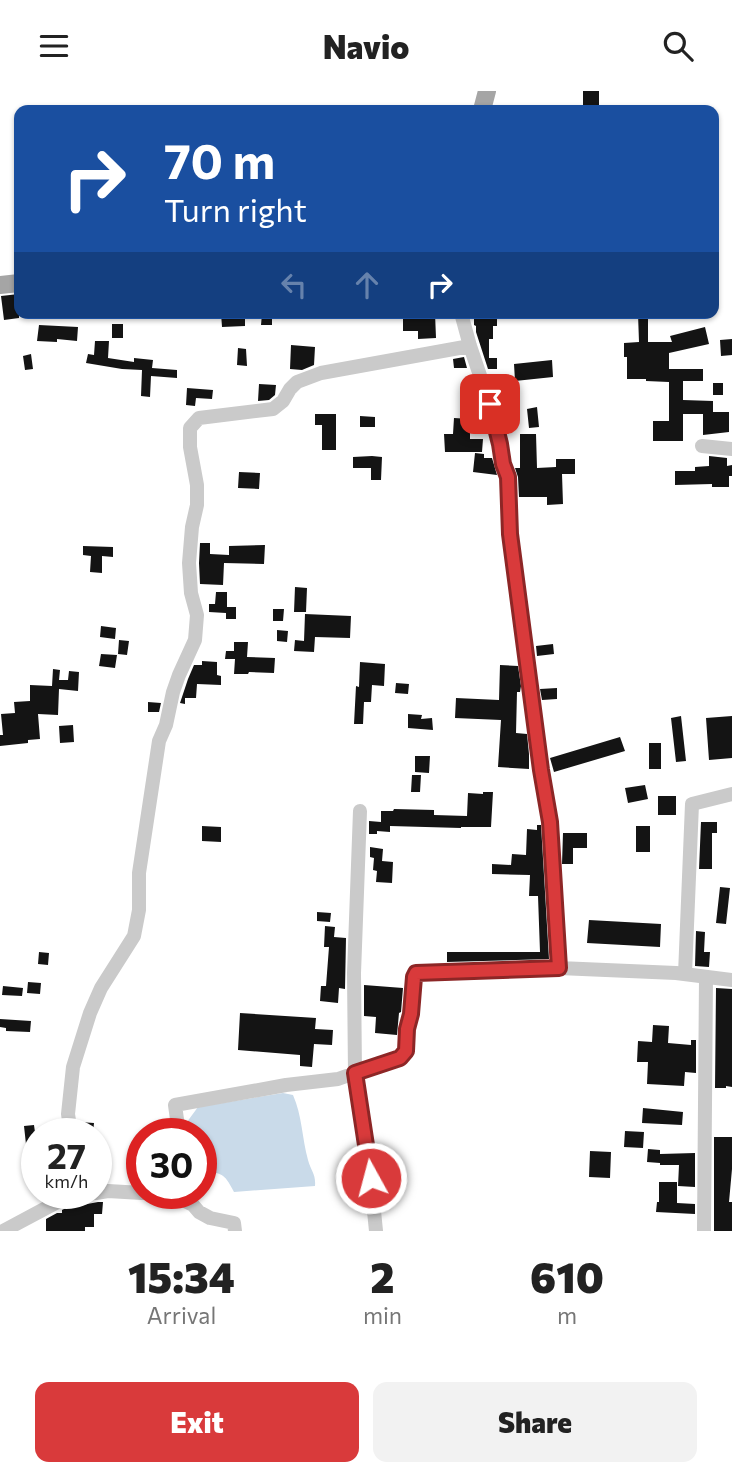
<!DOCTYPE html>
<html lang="en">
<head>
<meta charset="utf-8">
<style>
	:root { --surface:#fff; --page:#f2f2f2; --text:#222; --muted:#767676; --accent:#d93a3b }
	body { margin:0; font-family:Commissioner,sans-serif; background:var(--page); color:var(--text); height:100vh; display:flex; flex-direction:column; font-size:26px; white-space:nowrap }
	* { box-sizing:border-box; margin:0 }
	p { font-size:23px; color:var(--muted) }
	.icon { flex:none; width:38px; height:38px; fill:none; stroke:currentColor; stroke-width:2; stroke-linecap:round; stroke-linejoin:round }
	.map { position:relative; height:1140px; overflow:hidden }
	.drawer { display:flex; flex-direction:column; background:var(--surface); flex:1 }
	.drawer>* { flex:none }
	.guide { position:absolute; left:14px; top:14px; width:705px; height:214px; border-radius:14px; box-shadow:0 2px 5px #0004; background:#1a4fa0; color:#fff; overflow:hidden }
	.speed { position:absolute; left:21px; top:1027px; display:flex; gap:14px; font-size:35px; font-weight:700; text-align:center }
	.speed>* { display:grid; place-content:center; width:91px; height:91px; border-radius:50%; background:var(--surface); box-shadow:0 2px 5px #0004; line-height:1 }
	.speed small { font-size:18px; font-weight:400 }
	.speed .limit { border:10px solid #d22; background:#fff; color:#111 }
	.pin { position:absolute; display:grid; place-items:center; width:60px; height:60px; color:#fff; margin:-30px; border-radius:14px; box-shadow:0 4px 10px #0006 }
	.me { position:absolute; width:77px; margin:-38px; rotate:353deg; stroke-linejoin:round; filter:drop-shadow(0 0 5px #0008) }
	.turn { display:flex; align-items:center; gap:24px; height:147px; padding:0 35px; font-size:32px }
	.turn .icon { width:91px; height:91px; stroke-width:2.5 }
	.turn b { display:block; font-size:49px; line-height:60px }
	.lanes { display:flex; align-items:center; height:66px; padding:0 35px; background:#0003; justify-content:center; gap:35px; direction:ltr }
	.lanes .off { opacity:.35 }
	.eta { display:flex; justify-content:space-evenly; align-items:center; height:119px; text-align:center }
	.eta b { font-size:42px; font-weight:800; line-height:49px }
	.button { display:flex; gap:14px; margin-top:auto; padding:14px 35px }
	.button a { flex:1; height:80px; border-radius:14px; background:var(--accent); color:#fff; font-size:28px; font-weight:800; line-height:80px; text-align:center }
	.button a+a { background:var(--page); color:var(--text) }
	header { display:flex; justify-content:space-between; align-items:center; height:91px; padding:0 35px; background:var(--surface); font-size:32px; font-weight:800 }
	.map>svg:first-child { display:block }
	.water { fill:#c9dae9 }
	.building { fill:#141414 }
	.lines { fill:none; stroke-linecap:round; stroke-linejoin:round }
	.minor { stroke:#cacaca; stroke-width:14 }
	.major { stroke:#a5a5a5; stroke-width:18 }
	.route-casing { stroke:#8d2626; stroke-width:18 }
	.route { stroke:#d93a3b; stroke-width:12 }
</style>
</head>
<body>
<header><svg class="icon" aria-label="menu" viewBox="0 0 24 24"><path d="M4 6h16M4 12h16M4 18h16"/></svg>Navio<svg class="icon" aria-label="search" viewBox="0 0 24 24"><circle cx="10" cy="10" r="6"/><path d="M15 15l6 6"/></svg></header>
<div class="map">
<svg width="732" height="1140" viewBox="0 0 732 1140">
	<rect width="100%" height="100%" fill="#fff"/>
	<path class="water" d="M283,1002L293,1004C302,1024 302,1047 308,1069C311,1080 316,1083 315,1095L234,1101C223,1080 223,1084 201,1079V1043H183L184,1035L198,1016Z"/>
	<path class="building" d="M583,0H599V19H583Z
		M19,203V227L4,229L1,205Z
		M221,222H245V235L222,236Z
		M424,222H435L436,247L418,248V240H403V225H424Z
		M474,222H488V225H497V235H493V248H489V267H497V278H488L476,241V235L474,234Z
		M262,223H272V234H261Z
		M638,223H648V251H672L670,245L705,236L709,253L669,262V278H703V290H683V309L713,310V321H729V341L703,344V323H683V350H653V330H669V291L646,290V288H627V266H624V252L639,251Z
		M112,233H123V247H112Z
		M39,234L78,236L77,250L57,248V251L37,250Z
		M732,248V264L721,265L720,249Z
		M95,250H109L108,267L134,271V267L153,269L152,277L177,279V287L151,285L150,306L141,305L142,279L122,278L86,272L88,263L94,264Z
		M291,254L315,256L314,274L302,279L290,278Z
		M238,257L246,258L247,275L237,274Z
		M31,263L33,278L25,279L23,265Z
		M464,266L467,277H454L453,268Z
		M552,269L553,286L515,290L514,273Z
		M713,292H723V304H713Z
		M259,293L276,294L275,304L269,309L258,310Z
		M187,297L213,299L212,308L196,307L195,315L186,314Z
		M537,316L539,336L529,337L527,318Z
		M315,323H336V359H322V334H315Z
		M360,325L375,326V336H360Z
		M454,327L470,328V348H483L482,361H445L444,343H453Z
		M520,343H536L537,377L556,376V368H575V383H562L563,413L547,414V406H519L518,386L515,377H520Z
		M475,362L484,363V367H492L497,384L473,381Z
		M372,365L382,366L381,389H371V377H353V366Z
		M709,365L727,367V375L732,374V385H729V396H712V393L675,394V380H695V376L709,375Z
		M239,381L260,382L259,398L238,397Z
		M200,452H210V463L229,464V455L265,454L264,473L224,472L223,494L200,493L199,472Z
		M83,455L113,456V466L102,465V482L90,481L91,465L83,464Z
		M295,496L307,497L306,521H294Z
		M216,501H227V516H236V528H226V522L209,521V513H215Z
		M273,518H284L283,530H273Z
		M305,523L351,525L350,547L315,546L314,561L294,560L295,549L304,550Z
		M101,535L116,537L115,548L100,546Z
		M277,539L288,540L287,551L277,550Z
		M119,549L129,550L127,564L118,563Z
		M234,551H248L247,566L275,567L274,582L249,581L248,583H234L235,568H225L226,560H234Z
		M553,553L554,563L537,565L536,555Z
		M101,563L117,564L115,577L99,575Z
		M202,570L217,571V584L221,585V594L197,593L196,607H185V613L180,612L188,588L194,574H202Z
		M360,571L385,573L384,595L372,594L371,611H364L363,633H354L356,595L359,596Z
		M500,574L518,575L521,595L520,601H517L516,642L527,643L529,663V678L498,676L501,629L455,627L456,607L499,609Z
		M53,578L60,579L59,589H68L69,580L79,581L78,600L59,598L58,624L38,623L40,648L28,649V652L0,655V644H3L1,623L15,622L14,611L30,610V594L52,595Z
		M396,592L409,593L408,603L395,602Z
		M557,597V608L542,609L540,598Z
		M148,611L161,612L159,621H148Z
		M408,623L422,624L421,628L432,627L433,639L408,637Z
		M681,625L686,670L676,671L671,627Z
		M732,625V667L709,669L706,627Z
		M73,634L74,651L60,652L59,635Z
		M620,646L625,660L554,681L550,667Z
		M649,652H661V678H649Z
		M415,665H430L429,682L415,681Z
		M412,684H421L420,701H411Z
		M645,694L648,708L628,712L625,697Z
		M483,701H493L491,736H461V737L390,735V741L377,740V743H369V730L381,731V720H393L394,718L434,719V724L467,725L468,702L483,703Z
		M658,705H676V724H658Z
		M701,731H717V742H712V778H699Z
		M537,734H541L549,868L447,871V861H540L538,805H529L530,784L492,783V773L511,774L512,763L526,764L527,738L537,739Z
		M202,735L221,736V751L202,750Z
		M636,735H650V761H636Z
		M563,742H587V757H573V773H562Z
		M370,756L383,758L382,770L393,771L392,792L376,791L377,780L373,779L374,767L370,766Z
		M720,796L730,797L726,833L716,832Z
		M317,821L331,822L330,831L317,830Z
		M589,829L661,833L660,856L587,852Z
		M325,835L335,836L334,846L346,847L345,898L339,897L338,912L320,910L321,895H326L329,856H324Z
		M696,840L705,841L704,861H710L709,876L695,875Z
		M39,861L49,862L48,874L38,873Z
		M28,891L41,892L40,903L27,902Z
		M364,894L403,897L401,921L399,922L397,944L375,942L376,926L364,925Z
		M3,895L23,897L22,905L2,904Z
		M716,897L732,898V996L726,995V997H715Z
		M240,922L316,927L315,938L333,939L332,954L314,953L312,976L300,975V964L238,959Z
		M0,928L31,930L30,941L6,940V937L0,936Z
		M653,934L669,935L668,952L691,954V949H696V982L685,981L684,995L647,993L648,971H637L638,950L652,951Z
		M643,1017L683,1021L682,1034L642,1032Z
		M79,1031L94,1032L93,1042L80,1041Z
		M34,1034L37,1056V1099H31L24,1035Z
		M625,1040L644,1041L643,1057L624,1056Z
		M714,1046H732V1078L729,1111H732V1140H714Z
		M648,1058L660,1059V1063L695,1062V1096L678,1095L679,1074H660V1072L647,1071Z
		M590,1060L611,1061L610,1087L589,1086Z
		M659,1091H677V1112L695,1113V1123L656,1121L657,1111H659Z
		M98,1111H103L102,1123H94V1136H85V1140H46V1128L57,1122H62V1119L66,1117Z"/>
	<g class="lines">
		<path class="minor" d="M461,222L470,255L490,314L500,353L503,373L508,386L511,443L541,679L550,731L559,877
			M702,355L732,358
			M360,720L354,882L355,982L368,1060L376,1140
			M685,883L692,713L732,703
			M71,1043L68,1023L73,976L90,922L101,897L134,845L139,819V782L159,650L166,634L173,601L179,584L195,549L197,524L191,502L189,472L192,436L197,414V394L190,356V337L199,327L273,318L283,310L290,298L297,291L321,282L470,255
			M179,1043L175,1014L286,994L338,988L400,966L406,960L407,938L411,923L414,886L416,882L559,877L676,882L732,889
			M96,1102L108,1100L142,1102
			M144,1102L175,1105L176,1102
			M175,1105L193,1114L199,1121L210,1127L234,1132L235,1140
			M3,1140L63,1108L94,1102
			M704,1140L706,886"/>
		<path class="major" d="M482,19L487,0
			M0,194L19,192"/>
	</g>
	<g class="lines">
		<defs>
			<path id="route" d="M371,1087L355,982L400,967L406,960L407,938L411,923L414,886L416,882L559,877L550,731L541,679L510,443L508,386L503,373L500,353L490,313"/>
		</defs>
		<use href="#route" class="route-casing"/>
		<use href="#route" class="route"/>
	</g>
</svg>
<div class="speed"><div>27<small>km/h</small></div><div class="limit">30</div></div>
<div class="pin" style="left:490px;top:313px;background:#d93025"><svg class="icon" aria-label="arrive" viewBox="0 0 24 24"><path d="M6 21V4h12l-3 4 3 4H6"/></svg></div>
<svg class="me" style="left:371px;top:1087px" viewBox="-20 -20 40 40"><circle r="17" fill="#d93a3b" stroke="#fff" stroke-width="3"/><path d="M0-11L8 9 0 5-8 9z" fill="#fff"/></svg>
<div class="guide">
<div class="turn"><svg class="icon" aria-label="right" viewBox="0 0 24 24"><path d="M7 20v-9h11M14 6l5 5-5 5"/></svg><div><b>70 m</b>Turn right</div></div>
<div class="lanes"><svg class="icon off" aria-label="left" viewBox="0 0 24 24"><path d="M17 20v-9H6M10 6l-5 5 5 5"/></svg><svg class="icon off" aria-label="ahead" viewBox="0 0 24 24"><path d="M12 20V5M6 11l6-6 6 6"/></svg><svg class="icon" aria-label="right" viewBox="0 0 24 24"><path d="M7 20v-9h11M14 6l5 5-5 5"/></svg></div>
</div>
</div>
<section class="drawer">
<div class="eta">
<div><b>15:34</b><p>Arrival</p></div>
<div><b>2</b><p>min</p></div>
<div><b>610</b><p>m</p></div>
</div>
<div class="button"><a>Exit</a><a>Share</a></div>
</section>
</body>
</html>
